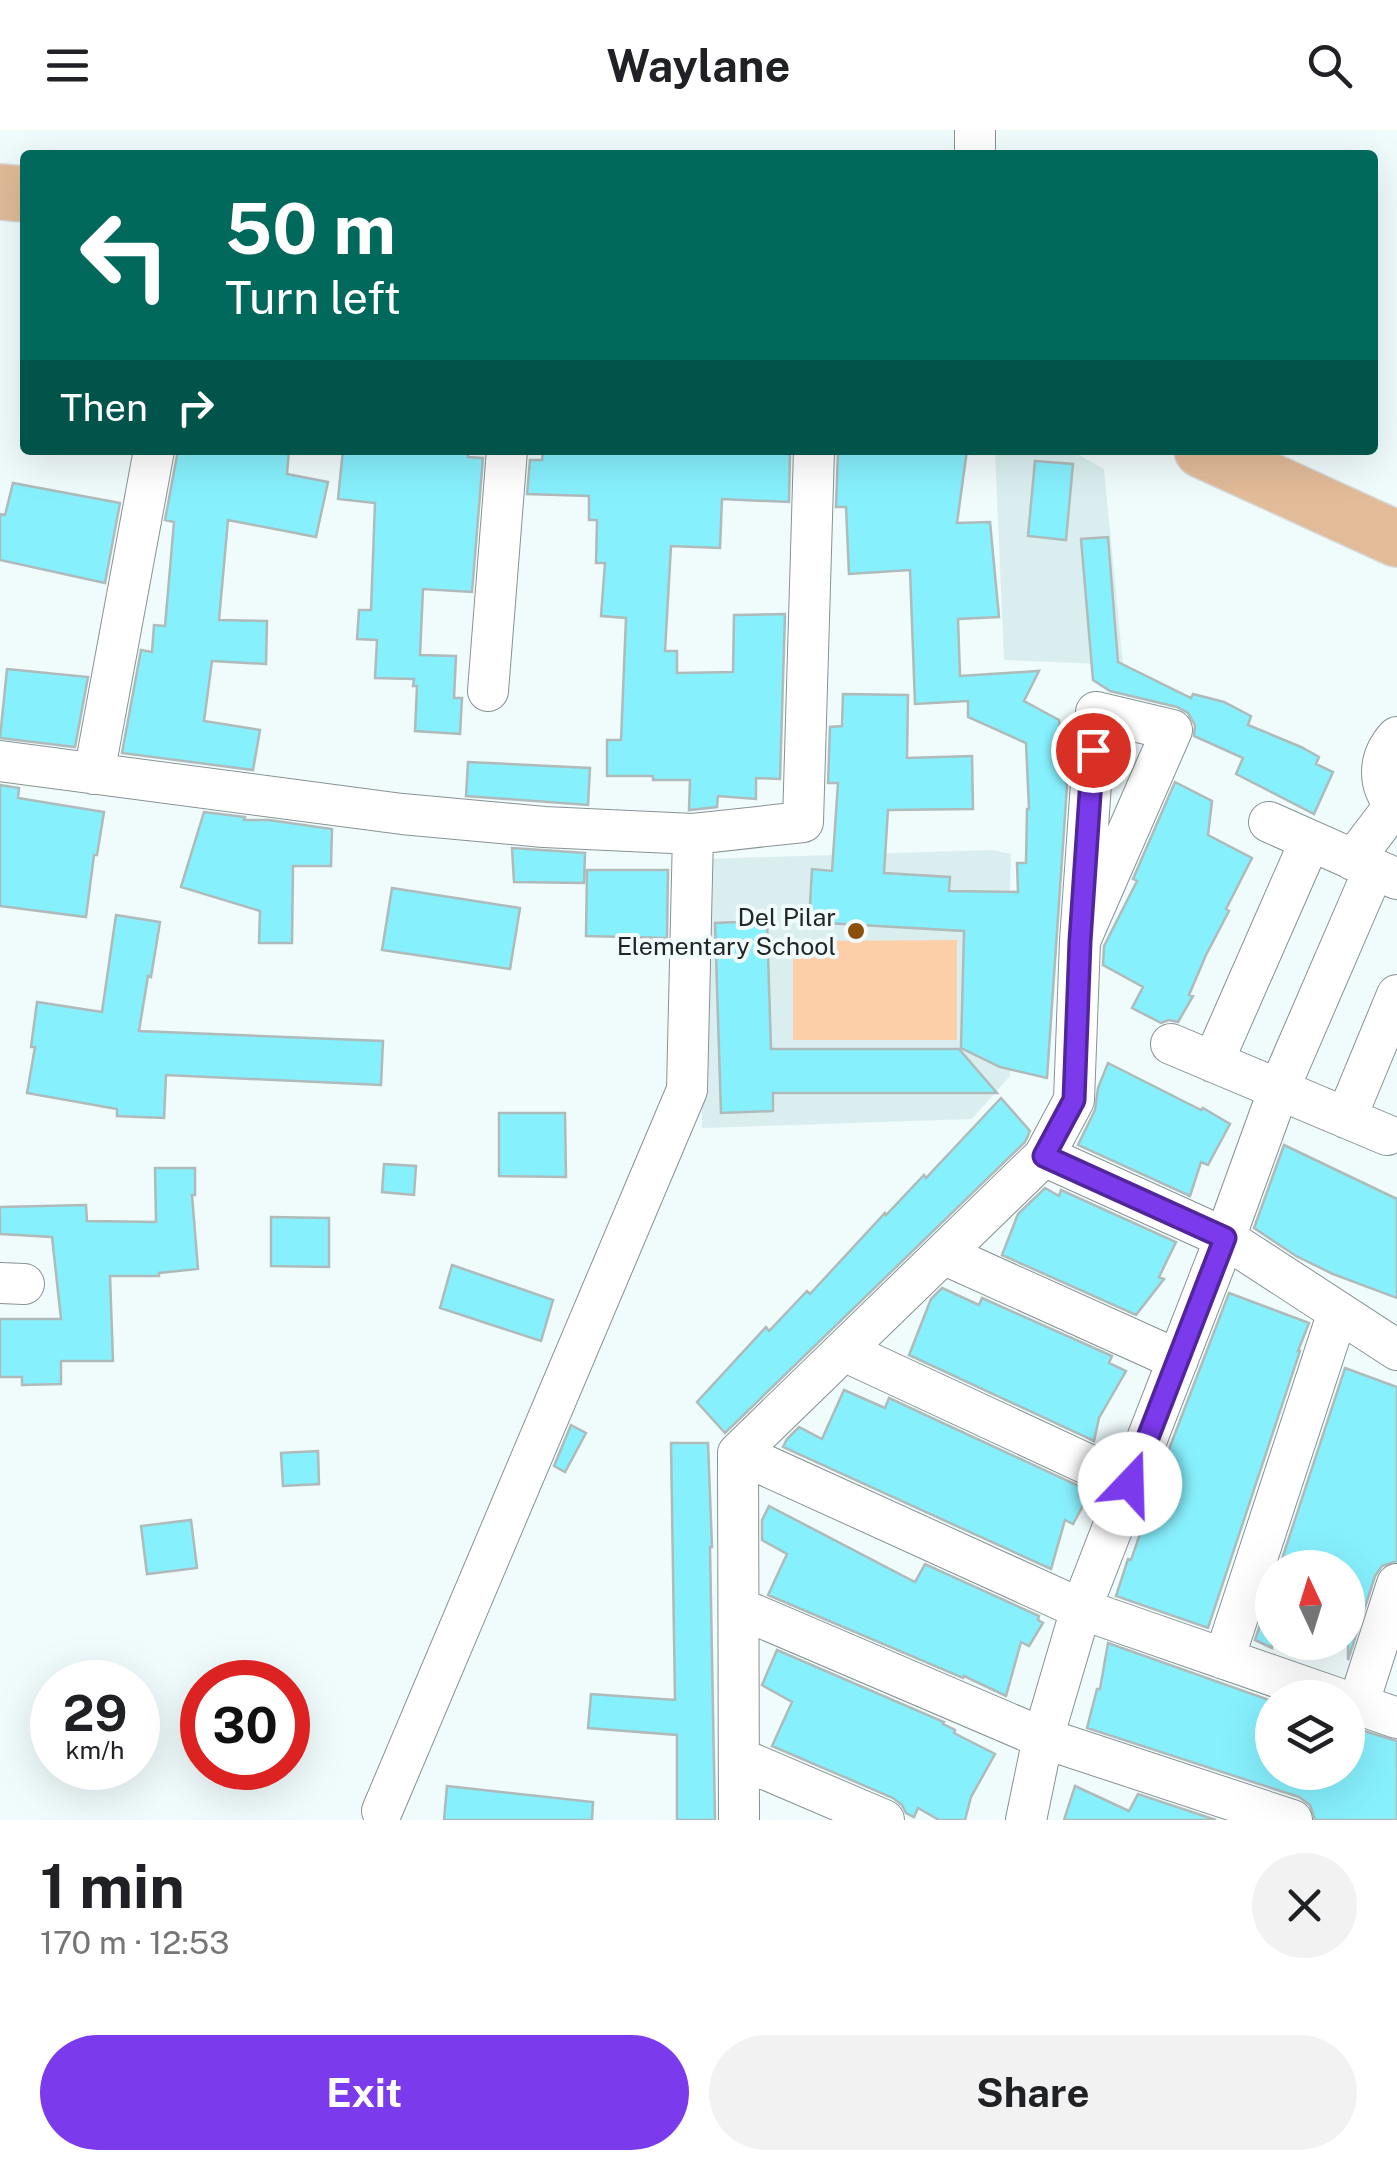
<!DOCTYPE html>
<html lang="en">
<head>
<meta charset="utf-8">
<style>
	:root { --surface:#fff; --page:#f2f2f2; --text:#202124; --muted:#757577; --accent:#7c3aed }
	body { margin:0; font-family:"Public Sans",sans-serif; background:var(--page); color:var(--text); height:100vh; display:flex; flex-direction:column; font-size:38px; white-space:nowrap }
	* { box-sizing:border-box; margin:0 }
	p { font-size:32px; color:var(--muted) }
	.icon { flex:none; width:55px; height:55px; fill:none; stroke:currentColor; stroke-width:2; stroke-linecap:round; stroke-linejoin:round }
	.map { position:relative; height:1690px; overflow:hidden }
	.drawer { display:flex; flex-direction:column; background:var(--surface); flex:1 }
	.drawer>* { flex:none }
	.banner { position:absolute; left:20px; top:20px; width:1358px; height:305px; border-radius:10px; box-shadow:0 10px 40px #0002; background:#00695c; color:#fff; overflow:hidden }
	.needle { width:65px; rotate:356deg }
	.tools { position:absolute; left:1255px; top:1420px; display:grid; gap:20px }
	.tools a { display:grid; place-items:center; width:110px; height:110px; border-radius:50%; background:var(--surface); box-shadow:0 10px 40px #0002; font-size:50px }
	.speed { position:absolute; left:30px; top:1530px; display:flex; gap:20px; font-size:50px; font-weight:700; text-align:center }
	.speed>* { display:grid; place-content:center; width:130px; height:130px; border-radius:50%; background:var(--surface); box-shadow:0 10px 40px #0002; line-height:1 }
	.speed small { font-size:25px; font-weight:400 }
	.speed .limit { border:15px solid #d22; background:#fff; color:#111 }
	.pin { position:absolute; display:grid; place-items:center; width:85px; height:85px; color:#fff; margin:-42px; border:5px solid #fff; border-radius:50%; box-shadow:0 2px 10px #0007 }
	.me { position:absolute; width:110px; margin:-55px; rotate:21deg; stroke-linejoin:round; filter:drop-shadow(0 0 8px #0008) }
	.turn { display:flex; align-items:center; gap:35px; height:210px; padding:0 40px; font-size:45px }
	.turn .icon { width:130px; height:130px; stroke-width:2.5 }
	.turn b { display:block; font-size:70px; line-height:85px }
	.then { display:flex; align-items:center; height:95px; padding:0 40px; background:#0003; gap:20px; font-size:38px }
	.round { display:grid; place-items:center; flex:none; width:105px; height:105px; border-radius:52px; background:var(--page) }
	.headline { display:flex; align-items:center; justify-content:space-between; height:170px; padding:0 40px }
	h1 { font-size:60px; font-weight:700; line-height:75px }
	.button { display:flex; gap:20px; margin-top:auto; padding:20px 40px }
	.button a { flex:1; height:115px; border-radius:60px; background:var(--accent); color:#fff; font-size:40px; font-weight:700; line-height:115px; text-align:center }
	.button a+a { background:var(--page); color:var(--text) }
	header { display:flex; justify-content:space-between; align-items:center; height:130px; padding:0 40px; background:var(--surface); font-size:45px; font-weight:700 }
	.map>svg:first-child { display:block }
	.built { fill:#daeef0 }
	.green { fill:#fccfa9 }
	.building { fill:#87f0fd; stroke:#afbabb; stroke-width:2.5 }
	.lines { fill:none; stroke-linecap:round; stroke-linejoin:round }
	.minor-casing { stroke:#889293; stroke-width:42 }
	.primary-casing { stroke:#d7d8d8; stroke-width:58 }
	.minor { stroke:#fff; stroke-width:40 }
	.primary { stroke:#e2bb98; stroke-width:55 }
	.route-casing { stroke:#51269a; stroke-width:25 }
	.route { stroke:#7c3aed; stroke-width:18 }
	.poi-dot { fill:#8a4f0b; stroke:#f0fbfc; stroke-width:4 }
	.labels { text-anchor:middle; stroke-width:8; stroke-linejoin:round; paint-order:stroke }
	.poi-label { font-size:25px; fill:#222626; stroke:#f0fbfc; text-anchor:end }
</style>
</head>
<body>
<header><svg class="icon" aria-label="menu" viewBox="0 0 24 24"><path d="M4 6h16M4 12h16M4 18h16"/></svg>Waylane<svg class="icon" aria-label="search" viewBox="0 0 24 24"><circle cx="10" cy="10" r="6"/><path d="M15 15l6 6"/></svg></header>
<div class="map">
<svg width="1397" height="1690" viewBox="0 0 1397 1690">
	<rect width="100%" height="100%" fill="#f0fbfc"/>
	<path class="built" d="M995,320H1070L1104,339L1123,535L1004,530Z
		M993,720L1011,724L1007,872L1010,946L972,989L702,998L703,729Z"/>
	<path class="green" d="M957,810V910H793V811Z"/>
	<path class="building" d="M178,320H289L287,344L328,352L316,407L228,390L219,490L267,491L266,534L212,531L204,591L260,600L253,640L122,623L141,520L152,522L154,495L165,496L174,392L165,390Z
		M343,320H434L468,323V327L483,328L472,462L423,459L420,525L456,526L454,568H462L460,604L415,601L417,556H413L414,549L375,548L377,510L357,509L359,480H371L375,373L338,369Z
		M543,320H694L790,324L789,372L722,369L720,418L671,416L665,521H677V543L733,542L734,485L785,484L780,649L756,648V669L718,666L717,677L689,680L690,650H653V646H607V610H621L626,488L601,486L605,433H596L597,390H589V366L527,364L530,330H542Z
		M838,320H967L957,393L990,392L999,487L958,489L960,546L1039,541L1024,571L1059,590L1067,656L1047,948L1000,937L961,918L964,801L809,792L812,739L832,741L838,653H828L830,597L842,596L843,564L908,565L907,628L972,626L973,679L888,680L884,743L950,747L949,761L1018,762L1017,733H1026L1027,679H1029L1026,613L968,587V571L915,574L910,440L849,444L846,377H836Z
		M1035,331L1073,334L1066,410L1028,406Z
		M13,353L120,373L105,453L0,430V384L5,385Z
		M1108,407L1118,532L1191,568L1193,564L1224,572L1251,586L1248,595L1301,617L1319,627L1316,634L1333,642L1314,684L1236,644L1243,628L1194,606L1195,595L1188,583L1177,577L1110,561L1093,550L1081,409Z
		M7,539L88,547L75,617L0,608Z
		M468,632L590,638L588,675L466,666Z
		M1175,652L1212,671L1208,705L1252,728L1226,779L1229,781L1206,825L1189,865L1193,866L1178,892L1169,890L1161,893L1132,878L1143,857L1103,835L1104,816L1137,751L1133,749Z
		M0,655L19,658L18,668L104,682L97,725H94L86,787L0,776Z
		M204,682L245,687L244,690H269L332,699L331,736H293L292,813H259L260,781L181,757Z
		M512,718L585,723L584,753L514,752Z
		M587,740H668L667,808L586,806Z
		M392,758L520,778L510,839L382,820Z
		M116,785L160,792L151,847L148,846L139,901L383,911L381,955L166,945L164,988L117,986V979L27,963L35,917H31L37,872L102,882Z
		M767,791L771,919H959L997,963H773V981L721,983L715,793Z
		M1108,933L1201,980L1203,978L1230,994L1208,1035L1201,1032L1190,1066L1078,1015L1095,980L1098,958Z
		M1001,968L1030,1001L1025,1012L725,1303L697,1272L766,1197L769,1201L807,1161L810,1164L885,1083L886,1085L924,1045L926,1048Z
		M499,983H565L566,1047L499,1046Z
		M1284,1015L1397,1069V1168L1333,1144L1296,1126L1254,1098Z
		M384,1034L416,1036L414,1065L382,1062Z
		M155,1038H195V1065H192L198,1139L159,1143V1146H110L113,1231H61V1254L22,1255V1247H0V1189H61L52,1107L0,1104V1077L86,1075L87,1091L156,1092Z
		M1045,1058L1059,1066L1061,1060L1176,1112L1159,1147L1164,1149L1136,1185L1002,1125L1018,1084Z
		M271,1087L329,1088V1137L271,1136Z
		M452,1135L553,1170L541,1211L440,1178Z
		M942,1158L979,1175L982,1168L1112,1226L1109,1233L1126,1241L1099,1288L1094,1311L909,1225L931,1169Z
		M1229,1163L1309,1193L1298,1221H1300L1208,1498L1116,1466L1128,1429L1131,1430L1171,1314Z
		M1345,1238L1397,1257V1431L1382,1436L1375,1446L1348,1530V1438H1279Z
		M844,1260L885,1278L889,1268L1081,1357L1079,1366L1086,1370L1073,1394L1065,1390L1051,1439L783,1317L787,1309L799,1297L822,1309Z
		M571,1295L586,1303L565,1342L554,1336Z
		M671,1313H708L712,1417H710L715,1690H677V1605L588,1598L591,1564L675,1570Z
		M318,1321L319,1354L283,1356L281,1323Z
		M769,1376L915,1452L925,1434L1039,1486L1038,1490L1043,1493L1029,1516L1021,1512L1006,1566L964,1546L963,1548L768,1465L787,1424L762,1410V1390Z
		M191,1390L197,1438L147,1444L141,1396Z
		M1272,1457V1518L1255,1510Z
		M1108,1513L1272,1571V1642H1348V1596L1397,1611V1690H1315L1310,1675L1299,1667L1087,1598L1097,1559H1100Z
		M777,1520L944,1592L943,1594L955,1600L954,1603L995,1624L971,1667L965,1690H939L918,1678L914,1687L906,1683L902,1675L893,1668L772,1616L792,1572L762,1555Z
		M447,1656L593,1672L592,1690H444Z
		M1075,1656L1129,1681L1138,1664L1216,1690H1064Z"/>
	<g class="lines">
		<defs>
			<path id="minor" d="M975,0V25
				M488,561L507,320
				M1096,582L1172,600L1080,811Z
				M1397,607C1377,629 1377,656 1397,677
				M0,631L402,684L544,697L693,704L803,692L814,320
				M94,644L154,320
				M1269,692L1397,749
				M1353,730L1395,675
				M1080,811L1074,970L1044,1026L1225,1108L1397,1220
				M1171,914L1387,1005
				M1213,932L1310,711
				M1346,988L1397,865
				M1044,1026L738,1323L1081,1479L1337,1568
				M943,1124L1178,1230
				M0,1153L24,1154
				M844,1221L1130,1354
				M738,1323L739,1690
				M739,1478L1043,1608L1292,1690
				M1224,1529L1338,1182
				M1348,1571L1397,1588
				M1358,1575L1397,1454
				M739,1628L884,1690
				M382,1681L687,960L693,704
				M1026,1690L1043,1608L1081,1479L1225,1108L1279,959L1374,739"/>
			<path id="primary" d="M0,62L25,64
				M1202,320L1397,409"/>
		</defs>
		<use href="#minor" class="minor-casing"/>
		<use href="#primary" class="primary-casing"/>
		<use href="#minor" class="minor"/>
		<use href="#primary" class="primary"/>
	</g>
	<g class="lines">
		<defs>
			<path id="route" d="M1093,620L1080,811L1074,970L1044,1026L1225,1108L1130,1354"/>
		</defs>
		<use href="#route" class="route-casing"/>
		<use href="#route" class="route"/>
	</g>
	<circle class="poi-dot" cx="856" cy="801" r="10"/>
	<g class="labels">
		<g class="poi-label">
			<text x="836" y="796">Del Pilar<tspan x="836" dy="29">Elementary School</tspan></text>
		</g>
	</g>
</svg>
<div class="tools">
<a><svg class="needle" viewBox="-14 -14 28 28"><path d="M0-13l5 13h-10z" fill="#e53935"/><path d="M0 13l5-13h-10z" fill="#757577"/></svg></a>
<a><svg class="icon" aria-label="layers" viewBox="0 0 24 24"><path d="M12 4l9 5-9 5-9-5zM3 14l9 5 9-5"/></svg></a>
</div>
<div class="speed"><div>29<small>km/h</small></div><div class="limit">30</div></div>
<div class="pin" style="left:1093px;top:620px;background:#d93025"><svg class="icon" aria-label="arrive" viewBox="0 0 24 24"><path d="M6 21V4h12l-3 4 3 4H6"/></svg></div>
<svg class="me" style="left:1130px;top:1354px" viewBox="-20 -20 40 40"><circle r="19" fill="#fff"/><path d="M0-13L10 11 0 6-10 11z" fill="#7c3aed"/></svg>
<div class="banner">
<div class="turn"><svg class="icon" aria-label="left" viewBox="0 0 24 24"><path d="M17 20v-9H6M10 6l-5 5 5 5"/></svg><div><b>50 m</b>Turn left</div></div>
<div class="then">Then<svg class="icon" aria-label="right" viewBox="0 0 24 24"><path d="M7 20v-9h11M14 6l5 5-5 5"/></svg></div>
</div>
</div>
<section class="drawer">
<div class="headline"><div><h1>1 min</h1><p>170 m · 12:53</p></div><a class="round"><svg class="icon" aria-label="close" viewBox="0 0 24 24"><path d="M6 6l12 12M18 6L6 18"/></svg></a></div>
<div class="button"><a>Exit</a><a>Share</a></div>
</section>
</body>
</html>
